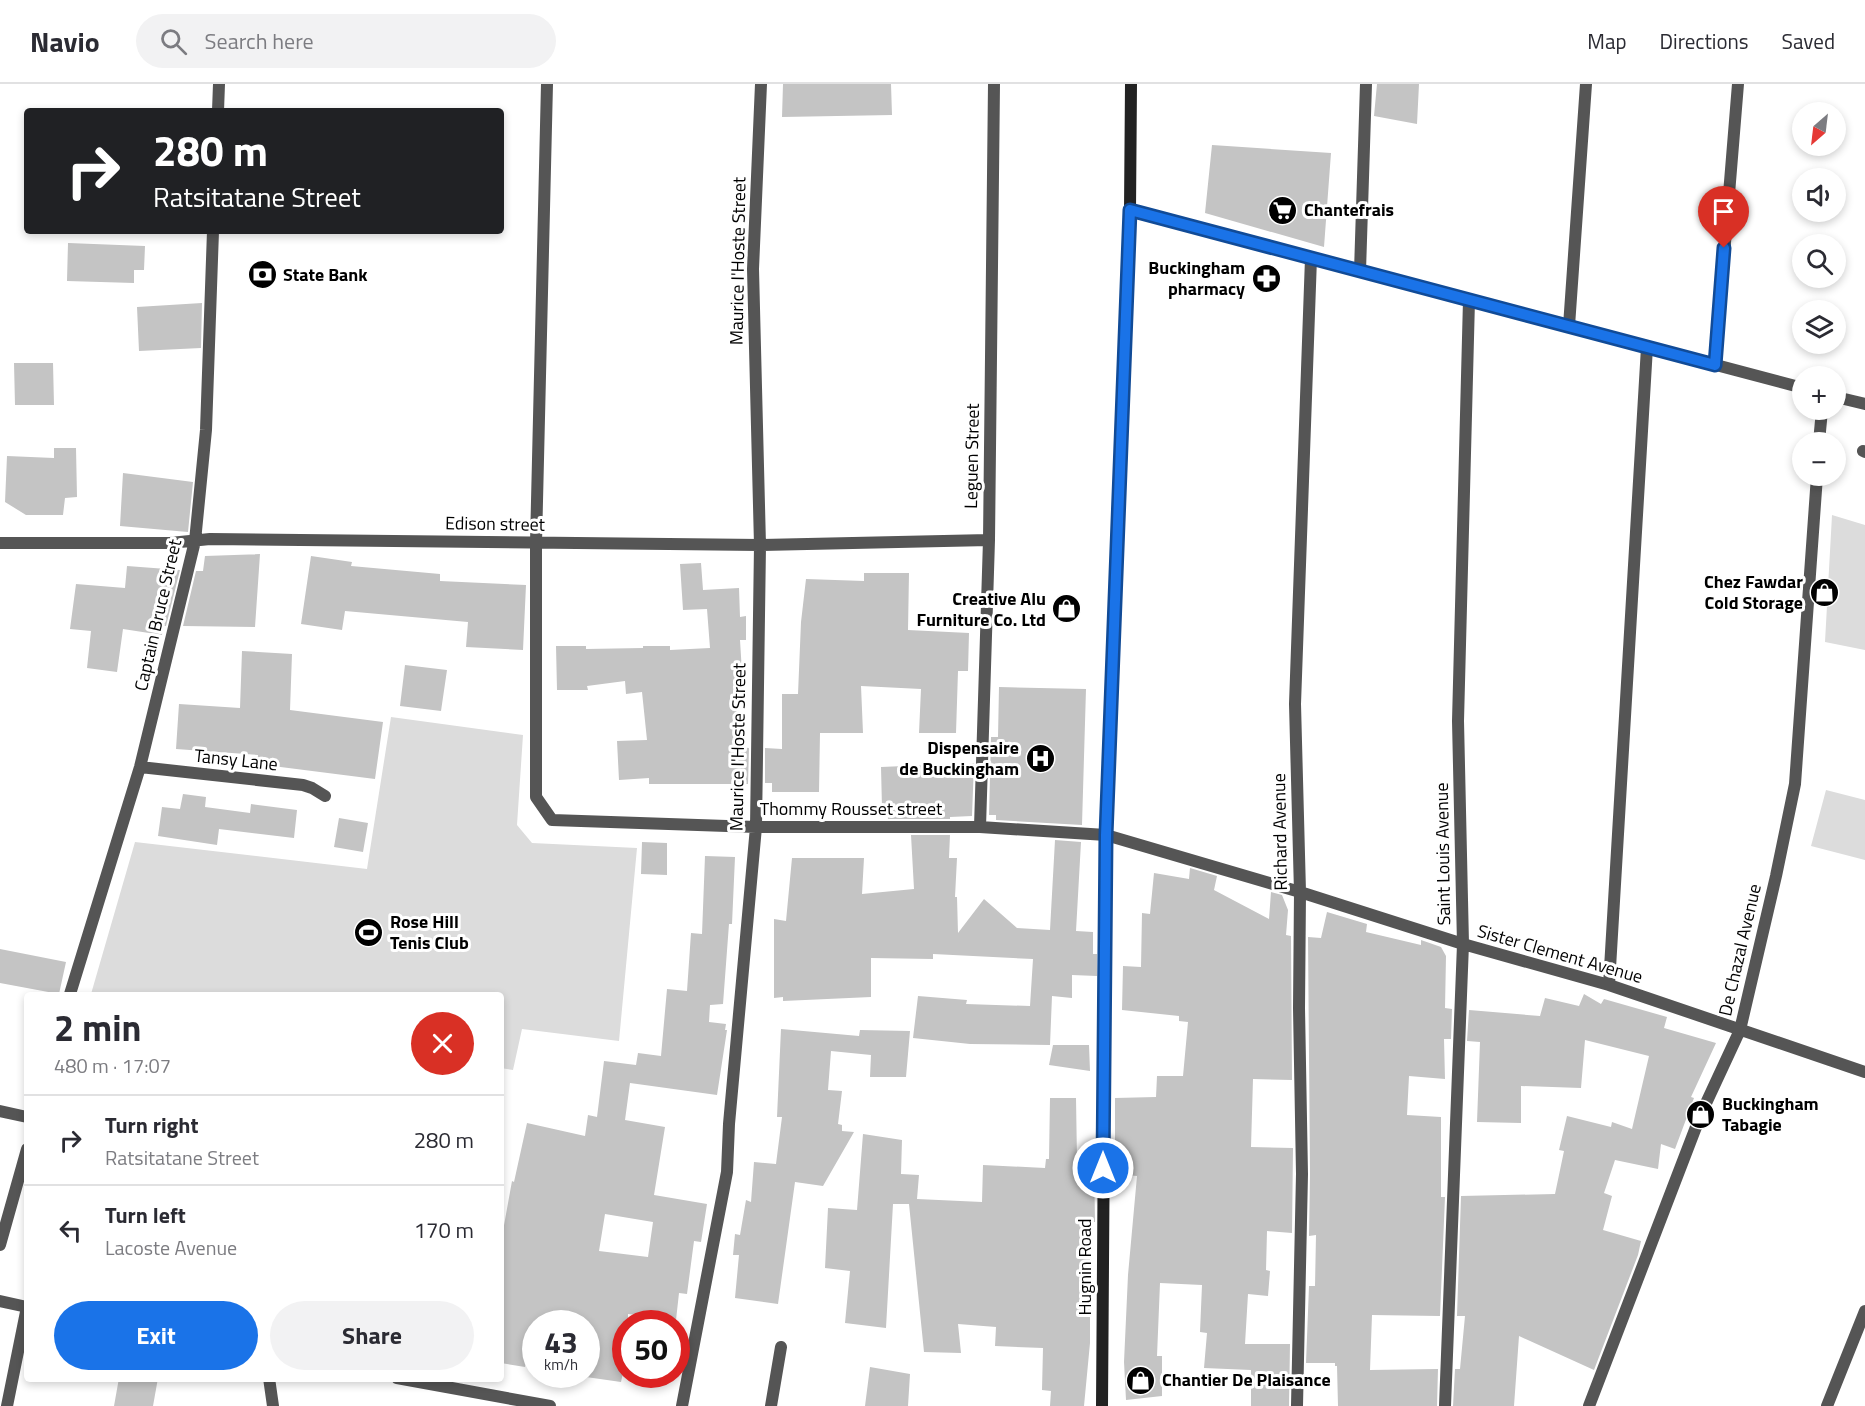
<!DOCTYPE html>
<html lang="en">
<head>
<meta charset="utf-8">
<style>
	:root { --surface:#fff; --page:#f2f2f3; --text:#2b2b33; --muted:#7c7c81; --line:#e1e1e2; --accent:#1a73e8 }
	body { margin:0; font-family:"Titillium Web",sans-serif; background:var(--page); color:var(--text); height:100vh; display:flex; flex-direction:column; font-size:22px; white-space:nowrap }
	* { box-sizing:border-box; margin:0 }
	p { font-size:20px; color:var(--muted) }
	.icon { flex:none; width:33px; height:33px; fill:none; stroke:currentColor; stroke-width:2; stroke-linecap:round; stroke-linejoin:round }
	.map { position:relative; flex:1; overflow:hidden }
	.drawer { position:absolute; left:24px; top:908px; width:480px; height:390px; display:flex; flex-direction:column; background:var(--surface); border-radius:6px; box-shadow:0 3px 9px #0003 }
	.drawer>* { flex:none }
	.top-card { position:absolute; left:24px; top:24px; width:480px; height:126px; border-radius:6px; box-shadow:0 3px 9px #0003; background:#202124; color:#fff; overflow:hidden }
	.needle { width:39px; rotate:208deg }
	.buttons { position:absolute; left:1792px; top:18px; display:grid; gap:12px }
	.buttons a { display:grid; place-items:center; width:54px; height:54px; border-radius:50%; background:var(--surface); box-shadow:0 3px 9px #0003; font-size:30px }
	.speed { position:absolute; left:522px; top:1226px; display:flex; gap:12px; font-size:30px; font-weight:700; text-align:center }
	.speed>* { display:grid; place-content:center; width:78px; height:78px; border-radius:50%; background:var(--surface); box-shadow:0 3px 9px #0003; line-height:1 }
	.speed small { font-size:15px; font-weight:400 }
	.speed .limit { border:9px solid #d22; background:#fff; color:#111 }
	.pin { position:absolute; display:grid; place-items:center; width:51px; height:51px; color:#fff; margin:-62px -26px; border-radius:50% 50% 50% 0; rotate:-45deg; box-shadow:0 0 6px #0007 }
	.pin .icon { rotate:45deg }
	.me { position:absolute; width:66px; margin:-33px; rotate:0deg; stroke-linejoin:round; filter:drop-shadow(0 0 4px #0008) }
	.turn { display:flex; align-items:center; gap:21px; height:126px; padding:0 30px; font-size:27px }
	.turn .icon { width:78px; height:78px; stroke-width:2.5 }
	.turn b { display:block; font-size:42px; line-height:51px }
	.round { display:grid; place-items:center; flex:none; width:63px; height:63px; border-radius:32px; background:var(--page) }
	.head { display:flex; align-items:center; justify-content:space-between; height:102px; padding:0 30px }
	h1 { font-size:36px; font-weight:700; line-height:45px }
	.action { display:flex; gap:12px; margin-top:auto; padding:12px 30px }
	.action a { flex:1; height:69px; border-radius:36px; background:var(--accent); color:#fff; font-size:24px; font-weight:700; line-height:69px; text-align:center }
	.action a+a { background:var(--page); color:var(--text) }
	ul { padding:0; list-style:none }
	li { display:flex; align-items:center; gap:18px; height:90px; padding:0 30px; border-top:2px solid var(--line) }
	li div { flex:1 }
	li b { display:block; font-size:22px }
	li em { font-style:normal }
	header { display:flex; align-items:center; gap:36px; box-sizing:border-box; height:84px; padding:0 30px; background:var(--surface); border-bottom:2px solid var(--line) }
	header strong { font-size:28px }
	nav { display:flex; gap:33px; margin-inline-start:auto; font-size:21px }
	.search { width:420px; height:54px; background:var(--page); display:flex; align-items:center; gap:15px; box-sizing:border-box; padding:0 21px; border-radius:33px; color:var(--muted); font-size:22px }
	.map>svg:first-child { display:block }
	.green { fill:#dcdcdc }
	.building { fill:#c4c4c4; fill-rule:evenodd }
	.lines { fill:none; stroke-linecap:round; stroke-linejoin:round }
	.service { stroke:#555; stroke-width:12 }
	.minor { stroke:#555; stroke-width:12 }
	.tertiary { stroke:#555; stroke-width:12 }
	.secondary { stroke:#222; stroke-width:12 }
	.route-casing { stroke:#114b97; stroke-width:15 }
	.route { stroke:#1a73e8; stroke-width:10 }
	.labels { text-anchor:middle; stroke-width:6; stroke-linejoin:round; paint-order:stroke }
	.poi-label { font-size:18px; font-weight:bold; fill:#000; stroke:#fff; text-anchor:start }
	.street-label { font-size:18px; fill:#000; stroke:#fff }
</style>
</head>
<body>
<header>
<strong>Navio</strong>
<div class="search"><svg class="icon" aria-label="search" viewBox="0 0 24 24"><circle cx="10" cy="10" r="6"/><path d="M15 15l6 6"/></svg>Search here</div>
<nav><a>Map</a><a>Directions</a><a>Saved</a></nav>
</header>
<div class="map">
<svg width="1865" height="1322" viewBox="0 0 1865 1322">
	<rect width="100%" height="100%" fill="#fff"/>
	<path class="green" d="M1832,431L1865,441V566L1825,558Z
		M391,633L523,651L517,741L532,759L637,764L619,957L522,945L513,986L501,984V910H91L135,758L367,785Z
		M1826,706L1865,716V776L1811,762Z"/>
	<path class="building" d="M783,0H891L892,31L782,33Z
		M1377,0H1419L1417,40L1374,32Z
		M1212,61L1331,69L1324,163L1205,129Z
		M68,159L145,162L144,186H134V199L67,197Z
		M202,219L201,264L139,267L137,223Z
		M14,279H53L54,321H15Z
		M54,364H76L77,413L65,414L63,431H26L5,418L7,372L54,374Z
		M123,389L193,398L188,448L120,442Z
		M260,470L255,543L183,542L196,487H203L205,472Z
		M311,472L352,478L351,482L440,490V497L526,501L523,566L466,563L468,538L345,527L342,546L301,540Z
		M701,479L703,506L739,504L740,533L746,532V556H740L743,605H736L737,657H739V663L749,664L748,700H649V694L619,696L617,657L647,656L642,608L626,610L625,597L587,602L588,606H557L556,562H586V565L643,564V562H670V566L710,564L707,525L683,526L680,480Z
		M127,482L180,486L166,542H163L162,551L123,545L117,588L87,584L91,547L70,545L76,500L125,504Z
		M864,489H909L908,546L969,549L968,587H958L956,649H919L921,605L861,602L863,649H820L819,708H772V699H765V664L782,665V610H798L801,538L806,495L864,497Z
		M242,567L292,570L290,626L383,638L375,695L257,680L258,671L176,665L179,620L240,624Z
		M405,581L447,586L441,627L400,622Z
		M999,603L1086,605L1082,741L996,736V731H989L991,653H998Z
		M974,679L972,732L950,733V735H888L887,723L882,724L881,683Z
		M183,710L206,713L205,723L250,729L251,720L297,726L294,754L219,745L217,761L158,752L162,723L180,725Z
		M339,734L368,739L363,768L334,763Z
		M911,751H950L949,774H957L955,813H957L958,849L984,815L1017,844L1050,846L1055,756L1081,758L1076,847L1093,848V870H1097V892L1072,891V914L1052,912L1050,961L970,960L913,954L918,912L967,916L966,920L1030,922L1033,875L933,870V875L871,874V913L783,917V913L774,914V835L786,837L792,774H864L862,810L914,805Z
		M642,758L667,759V791L641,790Z
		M705,772L735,773L732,840H729L723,920L710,921L709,938L726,940L725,946H727L717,1011L630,999L625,1036L665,1043L654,1111L707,1120L701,1158L694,1157L687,1210L679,1209L676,1236L628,1230V1239H626V1289H623L621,1298L586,1293V1239H533L525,1283L501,1279V1158L512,1097L514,1098L527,1039L585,1052L588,1031L597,1033L604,977L636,981L638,969L661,972L667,905L687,907L691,849L702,850ZM605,1130L653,1138L648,1173L599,1167Z
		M1190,784L1217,792L1214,806L1269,835L1271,808L1282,811L1288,826L1286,851L1291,852L1292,996L1253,995L1251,1063L1293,1064L1292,1149L1267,1147L1266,1186L1270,1187L1268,1212L1248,1210L1245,1260H1290L1289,1322H1251V1286L1204,1284L1207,1249L1200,1248L1202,1201L1160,1199L1157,1272H1162V1312L1126,1316L1124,1278L1128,1191L1137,1092L1115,1090V1014L1156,1013L1157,992H1183L1188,938L1179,937V932L1122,926L1123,882L1141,883L1142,829L1150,830L1154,789L1189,795Z
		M1327,828L1367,840L1366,848L1421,861V856L1441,863L1446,872L1445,924L1452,925L1451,955H1444L1445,995L1409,992L1407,1031L1441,1033V1113H1445L1440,1232L1372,1231L1370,1286L1438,1285L1437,1322H1338L1337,1282H1335V1279H1306L1309,1202H1315L1316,1151L1309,1152L1310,1090L1308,853L1321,854Z
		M0,865L66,878L59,910L0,899Z
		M1584,910L1601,920L1604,915L1667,933L1664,944L1716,959L1691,1013L1694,1014L1675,1065L1661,1060L1658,1085L1615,1076L1604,1109L1612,1112L1603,1146L1641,1157L1638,1171L1594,1286L1519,1252L1514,1322H1453L1455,1285H1460L1465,1232H1457L1461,1112L1555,1110L1564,1067L1559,1066L1567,1032L1611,1043L1612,1038L1632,1045L1649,972L1585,956L1581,1004L1521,1002V1039L1477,1038L1480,958L1467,957L1469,926L1540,932L1545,914L1579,922Z
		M781,945L859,952L860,946L910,947L906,993H870L871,971L831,967L828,1006L842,1007L838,1040L842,1041V1047L854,1048L823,1102L795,1098L778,1220L735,1214L739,1171H733L735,1150L740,1151L746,1116L751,1118L754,1078L776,1080L782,1033H777Z
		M1053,961H1089L1090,987L1049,981Z
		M1050,1014H1076L1077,1076H1094L1095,1138H1090V1259L1084,1322H1050L1051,1307L1042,1306L1043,1264L995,1262L996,1243L958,1240L961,1269L924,1268L909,1120H893L886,1244L845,1239L850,1187L825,1184L828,1124L857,1126L863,1050L902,1056L901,1090L919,1091L917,1115L982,1118L983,1081L1045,1084L1046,1075H1049Z
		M870,1283L910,1290L908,1322H865Z
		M119,1294H158L153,1322H114Z"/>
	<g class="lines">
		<path class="service" d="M1863,367L1865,368
			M269,1294L273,1322"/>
		<path class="minor" d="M547,0L536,459V713L552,736L756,743H980L1106,751L1300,808L1463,860L1609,901L1865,988
			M218,27L219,0
			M1360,187L1366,0
			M1569,242L1586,0
			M1715,281L1738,0
			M1819,358L1822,326
			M0,459H170L210,455L760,461L989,456
			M140,683L303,701L312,704L325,712
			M980,743L989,456L994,0
			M1609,901L1647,263
			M70,910L140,683L195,457L206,346L213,147
			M0,1027L27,1033
			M0,1161L27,1065
			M7,1322L27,1223
			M682,1322L727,1088L729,1040L756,743L760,461L753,185L761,0
			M771,1322L781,1263
			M1297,1322L1302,1090L1299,924L1300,808L1295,620L1311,174
			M1445,1322L1463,860L1458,637L1469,216
			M1589,1322L1701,1030L1740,946L1776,792L1795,700L1817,392
			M1827,1322L1865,1227"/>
		<path class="tertiary" d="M1130,126L1803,304
			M1836,313L1865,320
			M0,1217L27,1223
			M397,1294L550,1322"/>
		<path class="secondary" d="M1102,1322L1106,751L1130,126L1131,0"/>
	</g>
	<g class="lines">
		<defs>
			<path id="route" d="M1103,1084L1106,751L1130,126L1715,281L1724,164"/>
		</defs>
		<use href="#route" class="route-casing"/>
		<use href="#route" class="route"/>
	</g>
	<defs>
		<symbol id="supermarket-disc" viewBox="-11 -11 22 22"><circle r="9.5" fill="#000" stroke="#fff"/><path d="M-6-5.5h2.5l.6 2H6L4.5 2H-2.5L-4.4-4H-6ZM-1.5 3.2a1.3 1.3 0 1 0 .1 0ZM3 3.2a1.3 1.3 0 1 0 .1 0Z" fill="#fff"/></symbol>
		<symbol id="bank-disc" viewBox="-11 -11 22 22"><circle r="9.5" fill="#000" stroke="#fff"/><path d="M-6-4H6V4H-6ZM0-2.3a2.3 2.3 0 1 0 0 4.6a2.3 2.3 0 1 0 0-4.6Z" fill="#fff"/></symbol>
		<symbol id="pharmacy-disc" viewBox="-11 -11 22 22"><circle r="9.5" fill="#000" stroke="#fff"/><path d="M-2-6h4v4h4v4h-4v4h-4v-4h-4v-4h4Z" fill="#fff"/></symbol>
		<symbol id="shop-disc" viewBox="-11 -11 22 22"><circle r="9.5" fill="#000" stroke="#fff"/><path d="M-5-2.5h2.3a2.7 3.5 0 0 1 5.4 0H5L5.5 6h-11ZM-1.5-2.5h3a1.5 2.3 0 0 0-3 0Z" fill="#fff"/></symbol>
		<symbol id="hospital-disc" viewBox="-11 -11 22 22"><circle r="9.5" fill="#000" stroke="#fff"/><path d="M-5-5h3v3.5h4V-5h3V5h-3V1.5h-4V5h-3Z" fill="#fff"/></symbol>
		<symbol id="stadium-disc" viewBox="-11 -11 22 22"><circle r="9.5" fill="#000" stroke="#fff"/><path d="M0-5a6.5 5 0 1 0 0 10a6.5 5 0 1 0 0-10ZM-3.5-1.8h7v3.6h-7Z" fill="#fff"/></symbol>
	</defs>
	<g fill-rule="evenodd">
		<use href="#supermarket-disc" x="1266" y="110" width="33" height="33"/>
		<use href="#bank-disc" x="246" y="174" width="33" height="33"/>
		<use href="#pharmacy-disc" x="1250" y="178" width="33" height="33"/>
		<use href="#shop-disc" x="1808" y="492" width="33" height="33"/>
		<use href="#shop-disc" x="1050" y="508" width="33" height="33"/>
		<use href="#hospital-disc" x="1024" y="658" width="33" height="33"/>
		<use href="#stadium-disc" x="352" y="832" width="33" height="33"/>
		<use href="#shop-disc" x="1684" y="1014" width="33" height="33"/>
		<use href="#shop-disc" x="1124" y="1280" width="33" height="33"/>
	</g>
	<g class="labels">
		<g class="poi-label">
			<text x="1304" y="132">Chantefrais</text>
			<text x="1245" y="190" text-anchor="end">Buckingham<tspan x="1245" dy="21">pharmacy</tspan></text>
			<text x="283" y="197">State Bank</text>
			<text x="1803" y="504" text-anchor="end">Chez Fawdar<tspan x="1803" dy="21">Cold Storage</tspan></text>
			<text x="1046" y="521" text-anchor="end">Creative Alu<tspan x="1046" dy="21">Furniture Co. Ltd</tspan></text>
			<text x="1019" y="670" text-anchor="end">Dispensaire<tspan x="1019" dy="21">de Buckingham</tspan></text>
			<text x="390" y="844">Rose Hill<tspan x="390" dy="21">Tenis Club</tspan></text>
			<text x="1722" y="1026">Buckingham<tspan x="1722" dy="21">Tabagie</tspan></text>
			<text x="1162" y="1302">Chantier De Plaisance</text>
		</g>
		<g class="street-label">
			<text transform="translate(738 177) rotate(-89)" y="6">Maurice I'Hoste Street</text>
			<text transform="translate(972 372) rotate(-89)" y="6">Leguen Street</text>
			<text transform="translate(495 440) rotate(1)" y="6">Edison street</text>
			<text transform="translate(158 531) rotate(-77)" y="6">Captain Bruce Street</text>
			<text transform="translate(738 663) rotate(-89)" y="6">Maurice I'Hoste Street</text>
			<text transform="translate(236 676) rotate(6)" y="6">Tansy Lane</text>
			<text x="851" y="731">Thommy Rousset street</text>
			<text transform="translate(1280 748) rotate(-91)" y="6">Richard Avenue</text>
			<text transform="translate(1443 770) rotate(-91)" y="6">Saint Louis Avenue</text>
			<text transform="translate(1740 866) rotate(-77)" y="6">De Chazal Avenue</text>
			<text transform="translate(1560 870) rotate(16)" y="6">Sister Clement Avenue</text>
			<text transform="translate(1085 1183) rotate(-90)" y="6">Hugnin Road</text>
		</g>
	</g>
</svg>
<div class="buttons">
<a><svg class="needle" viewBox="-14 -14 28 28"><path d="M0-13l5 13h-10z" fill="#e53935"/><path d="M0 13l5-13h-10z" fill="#7c7c81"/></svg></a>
<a><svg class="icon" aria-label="sound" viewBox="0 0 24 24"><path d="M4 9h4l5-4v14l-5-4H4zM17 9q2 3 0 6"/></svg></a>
<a><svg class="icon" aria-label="search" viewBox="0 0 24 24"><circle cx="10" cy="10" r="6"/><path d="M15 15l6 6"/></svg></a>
<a><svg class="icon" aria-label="layers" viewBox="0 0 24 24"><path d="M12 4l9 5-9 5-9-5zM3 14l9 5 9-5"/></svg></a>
<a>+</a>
<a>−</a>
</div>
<div class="speed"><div>43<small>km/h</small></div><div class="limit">50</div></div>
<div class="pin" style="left:1724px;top:164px;background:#d93025"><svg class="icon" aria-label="arrive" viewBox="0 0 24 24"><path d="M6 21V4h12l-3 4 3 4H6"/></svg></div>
<svg class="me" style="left:1103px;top:1084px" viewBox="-20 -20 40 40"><circle r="17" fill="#1a73e8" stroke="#fff" stroke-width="3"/><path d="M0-11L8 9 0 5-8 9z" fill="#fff"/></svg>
<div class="top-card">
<div class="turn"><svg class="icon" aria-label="right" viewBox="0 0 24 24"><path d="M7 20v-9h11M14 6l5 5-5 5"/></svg><div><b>280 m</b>Ratsitatane Street</div></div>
</div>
<section class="drawer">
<div class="head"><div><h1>2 min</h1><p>480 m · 17:07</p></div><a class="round" style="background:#d93025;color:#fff"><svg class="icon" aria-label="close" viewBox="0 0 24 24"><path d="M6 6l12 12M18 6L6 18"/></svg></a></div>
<ul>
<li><svg class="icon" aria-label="right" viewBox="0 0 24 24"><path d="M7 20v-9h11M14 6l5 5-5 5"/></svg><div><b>Turn right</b><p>Ratsitatane Street</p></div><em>280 m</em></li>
<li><svg class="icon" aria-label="left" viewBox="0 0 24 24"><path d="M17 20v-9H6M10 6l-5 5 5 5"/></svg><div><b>Turn left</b><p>Lacoste Avenue</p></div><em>170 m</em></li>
</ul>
<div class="action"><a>Exit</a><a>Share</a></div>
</section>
</div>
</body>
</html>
